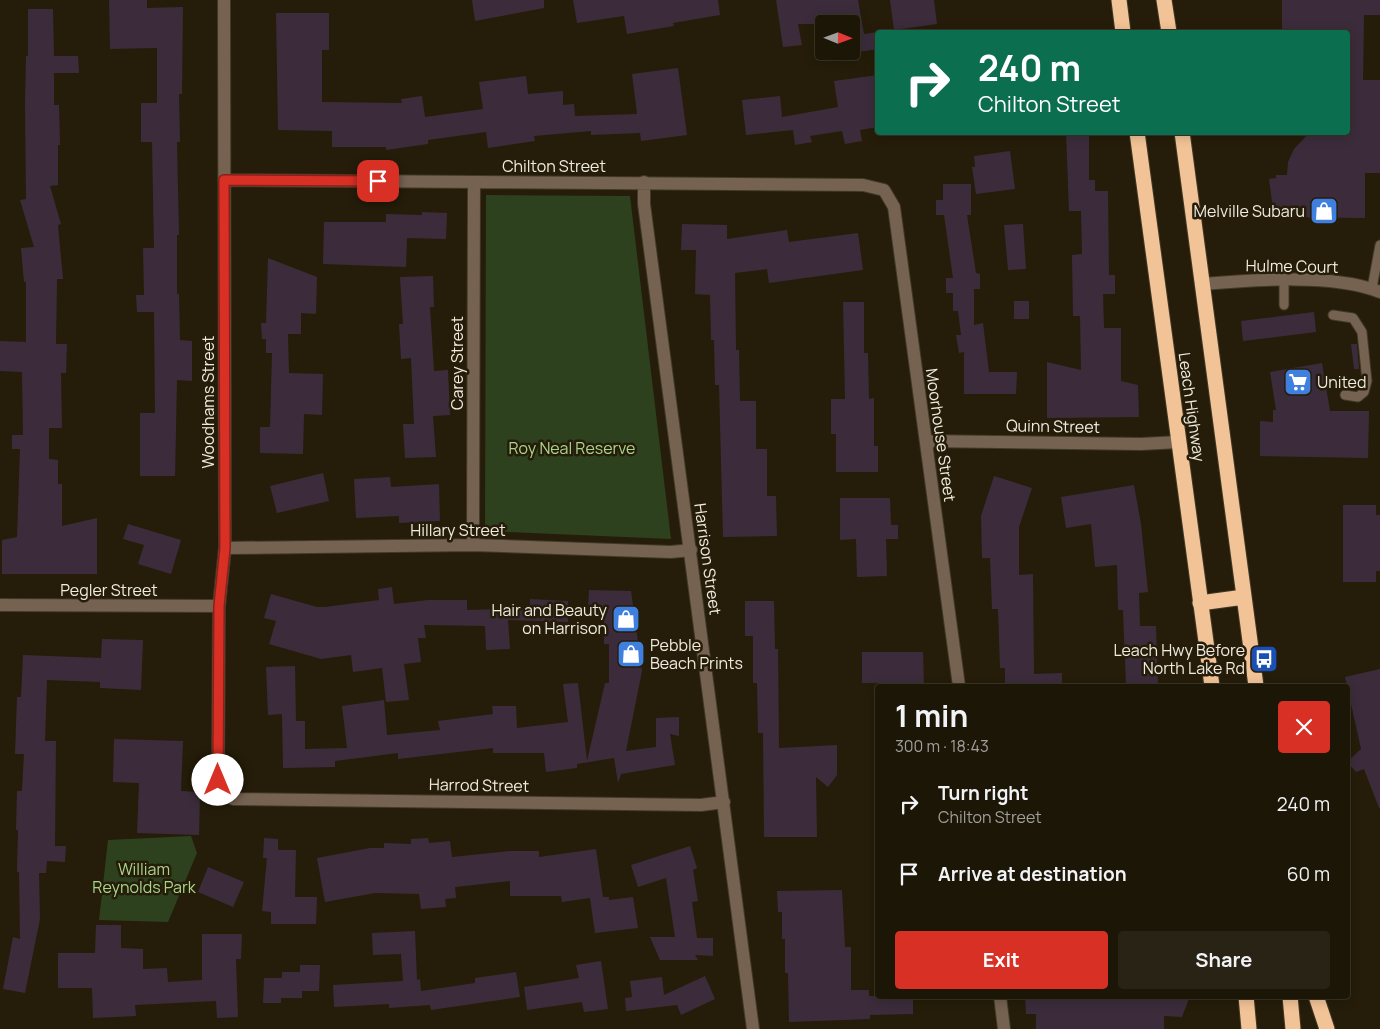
<!DOCTYPE html>
<html lang="en">
<head>
<meta charset="utf-8">
<style>
	:root { --surface:#1c1607; --page:#292315; --text:#f1f3f6; --muted:#a09f9b; --line:#3a3528; --accent:#d93025 }
	body { margin:0; font-family:Manrope,sans-serif; background:var(--page); color:var(--text); height:100vh; display:flex; flex-direction:column; font-size:19px; white-space:nowrap }
	* { box-sizing:border-box; margin:0 }
	p { font-size:16px; color:var(--muted) }
	.icon { flex:none; width:28px; height:28px; fill:none; stroke:currentColor; stroke-width:2; stroke-linecap:round; stroke-linejoin:round }
	.map { position:relative; flex:1; overflow:hidden }
	.sheet { position:absolute; left:875px; top:684px; width:475px; height:315px; display:flex; flex-direction:column; background:var(--surface); border-radius:5px; box-shadow:0 2px 12px #0003,0 0 0 1px var(--line) }
	.sheet>* { flex:none }
	.banner { position:absolute; left:875px; top:30px; width:475px; height:105px; border-radius:5px; box-shadow:0 2px 12px #0003,0 0 0 1px var(--line); background:#0b6e4f; color:#fff; overflow:hidden }
	.needle { width:32px; rotate:91deg }
	.tools { position:absolute; left:815px; top:15px; display:grid; gap:10px }
	.tools a { display:grid; place-items:center; width:45px; height:45px; border-radius:5px; background:var(--surface); box-shadow:0 2px 12px #0003,0 0 0 1px var(--line); font-size:25px }
	.pin { position:absolute; display:grid; place-items:center; width:42px; height:42px; color:#fff; margin:-21px; border-radius:10px; box-shadow:0 2px 8px #0006 }
	.me { position:absolute; width:55px; margin:-28px; rotate:0deg; stroke-linejoin:round; filter:drop-shadow(0 0 4px #0008) }
	.turn { display:flex; align-items:center; gap:18px; height:105px; padding:0 20px; font-size:22px }
	.turn .icon { width:65px; height:65px; stroke-width:2.5 }
	.turn b { display:block; font-size:35px; line-height:42px }
	.round { display:grid; place-items:center; flex:none; width:52px; height:52px; border-radius:5px; background:var(--page) }
	.head { display:flex; align-items:center; justify-content:space-between; height:85px; padding:0 20px }
	h1 { font-size:30px; font-weight:700; line-height:38px }
	.primary-button { display:flex; gap:10px; margin-top:auto; padding:10px 20px }
	.primary-button a { flex:1; height:58px; border-radius:5px; background:var(--accent); color:#fff; font-size:20px; font-weight:700; line-height:58px; text-align:center }
	.primary-button a+a { background:var(--page); color:var(--text) }
	ul { padding:0; list-style:none }
	li { display:flex; align-items:center; gap:15px; height:70px; padding:0 20px }
	li div { flex:1 }
	li b { display:block; font-size:19px }
	li em { font-style:normal }
	.map>svg:first-child { display:block }
	.green { fill:#2d411f }
	.building { fill:#3c2c3b }
	.lines { fill:none; stroke-linecap:round; stroke-linejoin:round }
	.lane-casing { stroke:#413a27; stroke-width:11 }
	.street-casing { stroke:#413a27; stroke-width:14 }
	.highway-casing { stroke:#413a27; stroke-width:17 }
	.lane { stroke:#756251; stroke-width:9 }
	.street { stroke:#756251; stroke-width:12 }
	.highway { stroke:#f2c396; stroke-width:15 }
	.route-casing { stroke:#8d1f18; stroke-width:12 }
	.route { stroke:#d93025; stroke-width:9 }
	.labels { text-anchor:middle; stroke-width:5; stroke-linejoin:round; paint-order:stroke }
	.street-label { font-size:16px; fill:#f0ebdf; stroke:#251d09 }
	.poi-label { font-size:16px; fill:#f0ebdf; stroke:#251d09; text-anchor:end }
	.park-label { font-size:16px; fill:#a8d58b; stroke:#251d09 }
</style>
</head>
<body>
<div class="map">
<svg width="1380" height="1029" viewBox="0 0 1380 1029">
	<rect width="100%" height="100%" fill="#251d09"/>
	<path class="green" d="M486,195L630,196L671,539L485,531Z
		M191,836L197,853L168,922L99,920L108,840Z"/>
	<path class="building" d="M109,0H147V8L183,7L182,94H179L180,142H177L179,235H177V294H179L180,340L192,341V381L177,380L175,476H140V413H155L154,312H137L136,295H144L143,248H154L152,142H141V103H157V48L110,49Z
		M472,0H544V8L475,21Z
		M573,0H718L720,15L673,23L674,26L627,34L624,16L577,23Z
		M776,0H858L864,34L878,32V49L851,53V24H798L802,45L783,47Z
		M890,0H934L937,24L894,30Z
		M1282,0H1380V15H1364L1363,80H1380V173H1365V218L1274,217L1269,179L1276,178V175H1287L1288,162L1294,149L1310,132H1348V32H1282Z
		M28,9H53L54,56H78L79,73H54V105H59L60,145H58V185L50,186L61,224L58,225L63,279H57L56,344H67L66,373H61L62,428H49V459L58,460V484H62V526L97,518V574H2V540L17,537L20,449H12V435H23L22,372L0,371V341L26,342V282H24L21,248L34,247L20,200L26,199L25,105L26,56H28Z
		M276,13H329V50H322V102L402,103L401,99L422,96L425,117L483,109L479,82L526,76L528,94L563,91V105L574,104L575,116L637,114L632,74L678,68L687,135L641,141L640,133L591,135V131L534,136L535,141L488,148L486,132L428,140V144L386,150V147H332V131L278,130Z
		M878,75V127L860,130L862,141L845,144L842,131L810,136L812,142L795,145L793,130L746,135L742,100L780,96L782,117L838,107L834,81Z
		M1066,132H1089V180H1095V191H1108L1109,275H1115V294H1103L1104,328H1121V381L1138,385L1139,417L1047,418V362L1081,370L1080,316H1073L1072,255L1082,254L1081,211H1069Z
		M1010,151L1015,189L976,194L972,167H975L974,156Z
		M943,184H971V215H967L976,273L980,274V289H974V325L983,323L989,372H1017L1016,394H964V352L959,353L956,335H961L958,311H953V293H946V278H953L944,215H936V200H943Z
		M422,212L447,213L446,239L407,238L406,267L323,264L324,222H386V214L422,215Z
		M682,224L727,225V239L787,230L789,242L858,233L863,270L769,283L767,269L735,273L736,350H739L740,401H756V449H767V496H776L777,536L723,537L719,385H715L714,340H711L710,295L695,294L696,250H681Z
		M1023,224L1026,269L1008,270L1004,225Z
		M268,258L317,277L316,314L301,313V334H288L289,373L323,374L322,415L304,414L303,454L260,453V427H270L272,353H266V339H262L261,323H266Z
		M433,276L434,307H430L434,371L448,370L450,415L433,416L436,457L405,458L403,424H414L411,358L401,359L399,324H403L400,277Z
		M1014,301H1029V319H1014Z
		M843,302H864V353H868L869,399L874,398V446H878V472H836V434H831V399H845Z
		M1314,312L1316,332L1243,341L1241,321Z
		M1351,344H1357L1359,369H1354Z
		M1322,363L1330,411H1369L1368,458L1260,456V421L1273,422V410H1276L1270,372Z
		M323,473L329,501L277,513L270,486Z
		M994,476L1032,488L1019,527V575L1033,574L1034,674L1062,673V686H1005V668H1000L998,609H992L990,558H982L981,516Z
		M390,477L391,487L439,484L440,521L399,523V516L356,518L354,479Z
		M1134,485L1141,524L1147,582L1148,592L1139,593L1140,626H1156L1158,686H1126L1123,610H1118L1117,565L1095,567L1091,524L1066,528L1061,497Z
		M840,498H890L891,525H898V539H886L887,576L857,577L856,539L840,540Z
		M1343,505H1376V515H1380V571H1376V582H1343Z
		M128,524L181,540L171,574L138,564L144,545L123,539Z
		M392,587L394,604L428,600H467V610L530,608V599L568,601V622L508,620L510,649L486,650L485,626L424,625L426,638H418L421,662L404,664L409,700L386,702L382,668L353,672L351,655L321,659L269,644L276,621L264,618L271,594L317,607H325L379,600L378,589Z
		M589,590L631,591L642,671L626,751L656,747V718L679,717V736L670,734L675,765L621,774L618,783L614,758L577,764V768L546,772L544,753H493V748L398,759V753L335,761V767L283,768L282,714L268,715L266,667L295,666L296,721H305V749L347,748L342,706L384,700L387,735L440,730L438,721L493,714L492,706H516L517,728L568,722L563,684L578,683L587,761L605,683H609V644H604V609H588Z
		M745,601H774L775,649H778L779,748L837,745V775L828,787L816,777L817,837H764L763,733H758L757,683H753V636H745Z
		M102,639L143,640L141,690L100,688V682L47,680L45,741H56L55,846H66L65,862L47,861L46,873H39L40,919L25,993L3,989L13,937L20,939L19,872H17L18,830H16L17,791H22L24,754H15L17,697H21L23,655L101,658Z
		M862,652H923L924,686H900V683H862Z
		M1380,669V808H1379L1364,769L1356,772L1348,763V761L1361,749L1345,677Z
		M114,739L183,741L181,791L200,792L199,835L137,833L139,783L113,782Z
		M264,838L278,839V850H296L295,897H317L316,924H271V912L262,911L267,858H263Z
		M428,838L429,843L450,841L452,857L510,851H539V857L596,849L603,897H609V900L633,897L638,928L595,933L590,898L562,902L561,896H510V881L455,887L456,898L445,899L446,907L421,909L419,894L375,893L325,902L317,858L370,848H384V843L411,844V839Z
		M690,846L697,868L693,870L698,901L692,902L697,938H713V956L695,955L698,960H660L650,937H675L666,878L638,887L631,865Z
		M208,867L244,882L233,907L198,892Z
		M842,890L845,947H851V990H869V996H913V1014L870,1015V1019L789,1022L788,973H785V939H782V912H778L777,891Z
		M96,925H121V948L143,949V969L167,968L168,982L202,980V934H242L241,959H236L238,1017L217,1018L216,1001L135,1005L136,1016L93,1018L92,988H58V953H95Z
		M415,931L417,980L420,979L421,991L475,983V978L516,972L520,997L431,1010L430,1005L389,1008V1004L334,1007L333,985L403,981L401,954L373,955L372,933Z
		M601,961L608,1009L584,1012L582,1002L527,1010L524,987L579,978L576,965Z
		M300,965H320L319,991H302V998H281V1003H263L264,978H282V972H300Z
		M705,976L715,999L681,1015L677,1005L626,1011L625,998L632,997L630,981L662,977L664,995Z
		M1025,996H1190L1182,1017L1164,1016V1029H1036V1014H1026Z"/>
	<g class="lines">
		<defs>
			<path id="lane" d="M1284,280V305
				M1372,288L1380,245
				M1333,315L1353,318L1362,332L1367,381L1364,392L1358,397L1345,395"/>
			<path id="street" d="M224,0L225,548L219,606L218,779L233,799L701,805L724,802
				M224,180L863,185L884,190L894,207L959,686
				M644,182V204L753,1029
				M1202,284C1251,280 1335,273 1380,292
				M926,441L1141,444L1179,442
				M473,545L474,182
				M225,548L473,545L671,552L691,550
				M0,605L219,606
				M1000,996L1004,1029"/>
			<path id="highway" d="M1119,0L1123,32
				M1164,0L1169,32
				M1137,132L1212,686
				M1182,132L1256,686
				M1200,603L1244,597
				M1246,996L1249,1029
				M1290,996L1293,1029
				M1316,996L1327,1029"/>
		</defs>
		<use href="#lane" class="lane-casing"/>
		<use href="#street" class="street-casing"/>
		<use href="#highway" class="highway-casing"/>
		<use href="#lane" class="lane"/>
		<use href="#street" class="street"/>
		<use href="#highway" class="highway"/>
	</g>
	<g class="lines">
		<defs>
			<path id="route" d="M218,780L219,606L225,548L224,180L378,181"/>
		</defs>
		<use href="#route" class="route-casing"/>
		<use href="#route" class="route"/>
	</g>
	<defs>
		<symbol id="shop-square" viewBox="-11 -11 22 22"><rect x="-9" y="-9" width="18" height="18" rx="4" fill="#3f7fe0" stroke="#251d09"/><path d="M-5-2.5h2.3a2.7 3.5 0 0 1 5.4 0H5L5.5 6h-11ZM-1.5-2.5h3a1.5 2.3 0 0 0-3 0Z" fill="#fff"/></symbol>
		<symbol id="supermarket-square" viewBox="-11 -11 22 22"><rect x="-9" y="-9" width="18" height="18" rx="4" fill="#3f7fe0" stroke="#251d09"/><path d="M-6-5.5h2.5l.6 2H6L4.5 2H-2.5L-4.4-4H-6ZM-1.5 3.2a1.3 1.3 0 1 0 .1 0ZM3 3.2a1.3 1.3 0 1 0 .1 0Z" fill="#fff"/></symbol>
		<symbol id="bus-square" viewBox="-11 -11 22 22"><rect x="-9" y="-9" width="18" height="18" rx="4" fill="#1a4fb4" stroke="#251d09"/><path d="M-5-6H5V4H4V6H2V4H-2V6H-4V4H-5ZM-3.5-4V0h7V-4ZM-3.5 1.2v1.5H-2V1.2ZM2 1.2v1.5H3.5V1.2Z" fill="#fff"/></symbol>
	</defs>
	<g fill-rule="evenodd">
		<use href="#shop-square" x="1308" y="195" width="32" height="32"/>
		<use href="#supermarket-square" x="1282" y="366" width="32" height="32"/>
		<use href="#shop-square" x="610" y="603" width="32" height="32"/>
		<use href="#shop-square" x="615" y="638" width="32" height="32"/>
		<use href="#bus-square" x="1248" y="643" width="32" height="32"/>
	</g>
	<g class="labels">
		<g class="street-label">
			<text x="554" y="172">Chilton Street</text>
			<text transform="translate(1292 266) rotate(1)" y="6">Hulme Court</text>
			<text transform="translate(457 363) rotate(-90)" y="6">Carey Street</text>
			<text transform="translate(208 402) rotate(-90)" y="6">Woodhams Street</text>
			<text transform="translate(1192 407) rotate(82)" y="6">Leach Highway</text>
			<text transform="translate(1053 426) rotate(1)" y="6">Quinn Street</text>
			<text transform="translate(941 435) rotate(82)" y="6">Moorhouse Street</text>
			<text x="458" y="536">Hillary Street</text>
			<text transform="translate(708 559) rotate(82)" y="6">Harrison Street</text>
			<text x="109" y="596">Pegler Street</text>
			<text transform="translate(479 785) rotate(1)" y="6">Harrod Street</text>
		</g>
		<g class="poi-label">
			<text x="1305" y="217">Melville Subaru</text>
			<text x="1317" y="388" text-anchor="start">United</text>
			<text x="607" y="616">Hair and Beauty<tspan x="607" dy="18">on Harrison</tspan></text>
			<text x="650" y="651" text-anchor="start">Pebble<tspan x="650" dy="18">Beach Prints</tspan></text>
			<text x="1245" y="656">Leach Hwy Before<tspan x="1245" dy="18">North Lake Rd</tspan></text>
		</g>
		<g class="park-label">
			<text x="572" y="454">Roy Neal Reserve</text>
			<text x="144" y="875">William<tspan x="144" dy="18">Reynolds Park</tspan></text>
		</g>
	</g>
</svg>
<div class="tools">
<a><svg class="needle" viewBox="-14 -14 28 28"><path d="M0-13l5 13h-10z" fill="#e53935"/><path d="M0 13l5-13h-10z" fill="#a09f9b"/></svg></a>
</div>
<div class="pin" style="left:378px;top:181px;background:#d93025"><svg class="icon" aria-label="arrive" viewBox="0 0 24 24"><path d="M6 21V4h12l-3 4 3 4H6"/></svg></div>
<svg class="me" style="left:218px;top:780px" viewBox="-20 -20 40 40"><circle r="19" fill="#fff"/><path d="M0-13L10 11 0 6-10 11z" fill="#d93025"/></svg>
<div class="banner">
<div class="turn"><svg class="icon" aria-label="right" viewBox="0 0 24 24"><path d="M7 20v-9h11M14 6l5 5-5 5"/></svg><div><b>240 m</b>Chilton Street</div></div>
</div>
<section class="sheet">
<div class="head"><div><h1>1 min</h1><p>300 m · 18:43</p></div><a class="round" style="background:#d93025;color:#fff"><svg class="icon" aria-label="close" viewBox="0 0 24 24"><path d="M6 6l12 12M18 6L6 18"/></svg></a></div>
<ul>
<li><svg class="icon" aria-label="right" viewBox="0 0 24 24"><path d="M7 20v-9h11M14 6l5 5-5 5"/></svg><div><b>Turn right</b><p>Chilton Street</p></div><em>240 m</em></li>
<li><svg class="icon" aria-label="arrive" viewBox="0 0 24 24"><path d="M6 21V4h12l-3 4 3 4H6"/></svg><div><b>Arrive at destination</b></div><em>60 m</em></li>
</ul>
<div class="primary-button"><a>Exit</a><a>Share</a></div>
</section>
</div>
</body>
</html>
